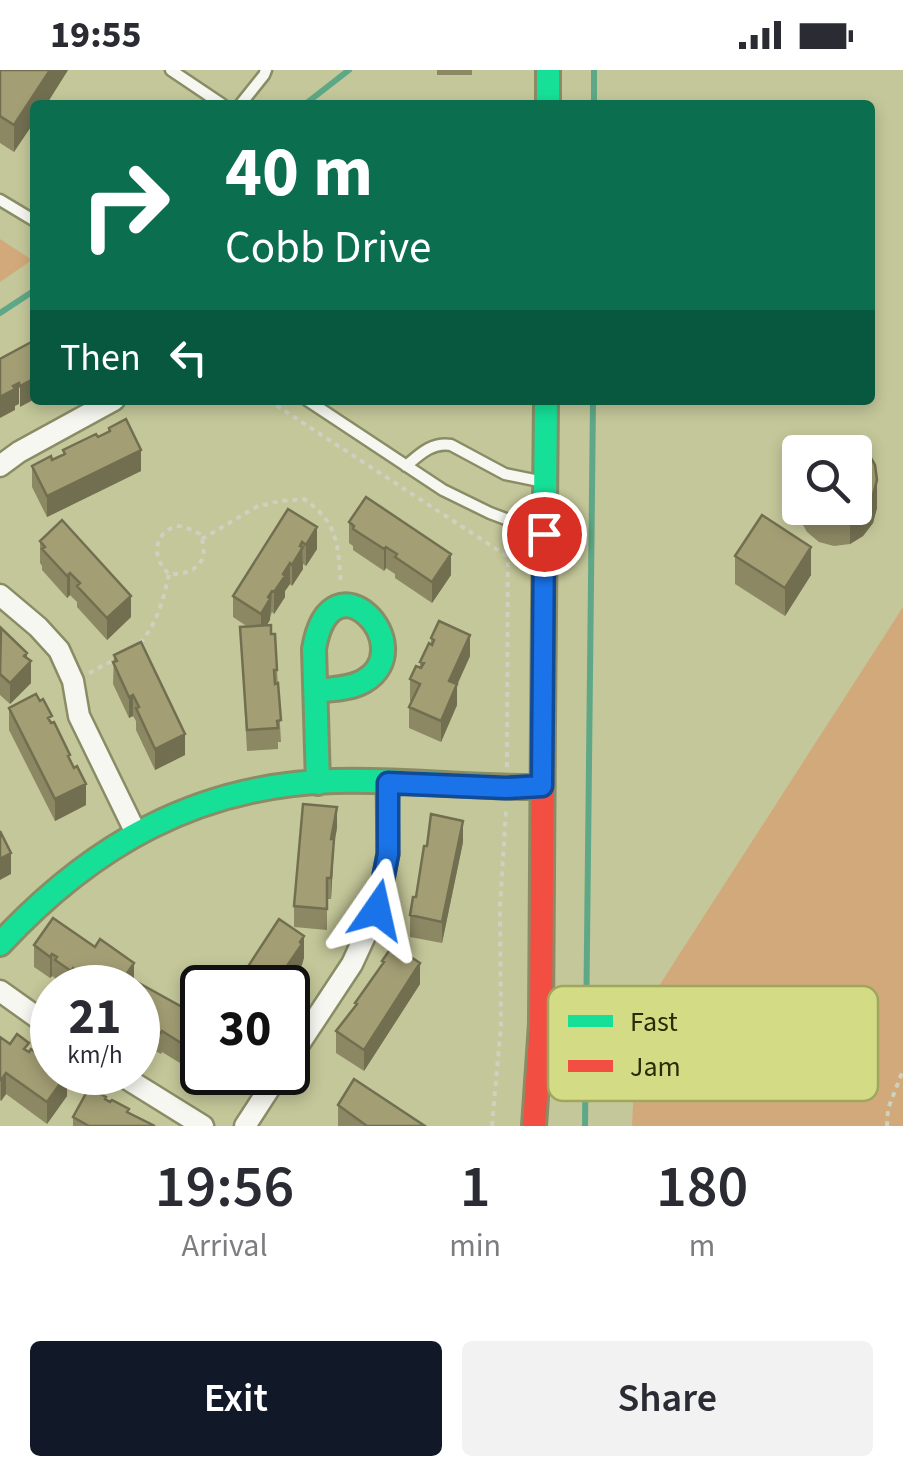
<!DOCTYPE html>
<html lang="en">
<head>
<meta charset="utf-8">
<style>
	:root { --surface:#fff; --page:#f2f2f3; --text:#2b2b33; --muted:#7c7c81; --accent:#111827 }
	body { margin:0; font-family:"Source Sans 3",sans-serif; background:var(--page); color:var(--text); height:100vh; display:flex; flex-direction:column; font-size:38px; white-space:nowrap }
	* { box-sizing:border-box; margin:0 }
	p { font-size:32px; color:var(--muted) }
	.icon { flex:none; width:55px; height:55px; fill:none; stroke:currentColor; stroke-width:2; stroke-linecap:round; stroke-linejoin:round }
	.map { position:relative; height:1056px; overflow:hidden }
	.panel { display:flex; flex-direction:column; background:var(--surface); flex:1 }
	.panel>* { flex:none }
	.top-card { position:absolute; left:30px; top:30px; width:845px; height:305px; border-radius:10px; box-shadow:0 5px 15px #0003; background:#0b6e4f; color:#fff; overflow:hidden }
	.controls { position:absolute; left:782px; top:365px; display:grid; gap:20px }
	.controls a { display:grid; place-items:center; width:90px; height:90px; border-radius:10px; background:var(--surface); box-shadow:0 5px 15px #0003; font-size:50px }
	.speed { position:absolute; left:30px; top:895px; display:flex; gap:20px; font-size:50px; font-weight:700; text-align:center }
	.speed>* { display:grid; place-content:center; width:130px; height:130px; border-radius:50%; background:var(--surface); box-shadow:0 5px 15px #0003; line-height:1 }
	.speed small { font-size:25px; font-weight:400 }
	.speed .limit { border:5px solid #111; border-radius:15px; background:#fff; color:#111 }
	.pin { position:absolute; display:grid; place-items:center; width:85px; height:85px; color:#fff; margin:-42px; border:5px solid #fff; border-radius:50%; box-shadow:0 2px 10px #0007 }
	.me { position:absolute; width:110px; margin:-55px; rotate:11deg; stroke-linejoin:round; filter:drop-shadow(0 0 8px #0008) }
	.turn { display:flex; align-items:center; gap:35px; height:210px; padding:0 30px; font-size:45px }
	.turn .icon { width:130px; height:130px; stroke-width:2.5 }
	.turn b { display:block; font-size:70px; line-height:85px }
	.then { display:flex; align-items:center; height:95px; padding:0 30px; background:#0003; gap:20px; font-size:38px }
	.eta { display:flex; justify-content:space-evenly; align-items:center; height:170px; text-align:center }
	.eta b { font-size:60px; font-weight:600; line-height:70px }
	.action { display:flex; gap:20px; margin-top:auto; padding:20px 30px }
	.action a { flex:1; height:115px; border-radius:10px; background:var(--accent); color:#fff; font-size:40px; font-weight:600; line-height:115px; text-align:center }
	.action a+a { background:var(--page); color:var(--text) }
	.status { display:flex; justify-content:space-between; align-items:center; height:70px; padding:0 50px; background:var(--surface); direction:ltr }
	.status svg { height:28px; fill:currentColor }
	.map>svg:first-child { display:block }
	.green { fill:#d2a97a }
	.lines { fill:none; stroke-linecap:round; stroke-linejoin:round }
	.stream { stroke:#5ea887; stroke-width:6 }
	.lane-casing { stroke:#8a8c66; stroke-width:15 }
	.street-casing { stroke:#8a8c66; stroke-width:25 }
	.fast-casing { stroke:#8a8c66; stroke-width:28 }
	.jam-casing { stroke:#8a8c66; stroke-width:28 }
	.path { stroke:#ced0c0; stroke-width:4; stroke-dasharray:5 5; stroke-linecap:butt }
	.lane { stroke:#f6f7f0; stroke-width:10 }
	.street { stroke:#f6f7f0; stroke-width:20 }
	.fast { stroke:#16e098; stroke-width:22 }
	.jam { stroke:#f24e42; stroke-width:22 }
	.wall { fill:#8c8864 }
	.shaded-wall { fill:#726f51 }
	.building { fill:#a39e74; stroke:#726f51; stroke-width:2.5 }
	.route-casing { stroke:#114b97; stroke-width:25 }
	.route { stroke:#1a73e8; stroke-width:18 }
	.key { fill:#d4db85; stroke:#a1a65f; stroke-width:2.5 }
	.key-label { font-size:28px; fill:#292b06 }
</style>
</head>
<body>
<div class="status"><b>19:55</b><svg viewBox="0 0 49 12"><path d="M0 12V9h3v3zM5 12V6h3v6zM10 12V3h3v9zM15 12V0h3v12zM26 1h20v11H26zM47 4h2v5h-2z"/></svg></div>
<div class="map">
<svg width="903" height="1056" viewBox="0 0 903 1056">
	<rect width="100%" height="100%" fill="#c4c799"/>
	<path class="green" d="M0,169L32,190L0,212Z
		M903,537V1056H632L637,950Z"/>
	<g class="lines">
		<path class="stream" d="M304,35L349,0
			M594,35V0
			M0,243L35,220
			M585,1056L593,330"/>
		<defs>
			<path id="lane" d="M171,0L223,35
				M240,35L264,5L266,0
				M0,130L35,151
				M307,330L443,420L490,443L540,462
				M406,396C420,384 432,372 451,375L505,404L544,412"/>
			<path id="street" d="M0,396L19,382L114,330
				M0,525L38,557L59,580L73,611L79,646L136,763
				M0,921L52,958
				M288,991L352,894L377,840L388,784L387,713
				M116,1002L203,1056
				M245,1056L280,1002"/>
			<path id="fast" d="M548,0V35
				M317,621C332,619 350,619 364,611C422,577 331,479 314,579L318,713
				M543,650L546,330
				M0,874C92,775 197,715 335,711C404,709 473,718 542,717"/>
			<path id="jam" d="M534,1056L541,954L543,650"/>
		</defs>
		<use href="#lane" class="lane-casing"/>
		<use href="#street" class="street-casing"/>
		<use href="#fast" class="fast-casing"/>
		<use href="#jam" class="jam-casing"/>
		<path class="path" d="M268,330L507,486
			M177,456L185,457L200,464C211,491 196,505 169,504C152,489 152,463 177,456Z
			M202,469L256,437L280,431L304,429C339,453 338,476 341,515
			M140,573C157,554 164,528 169,504
			M89,603L116,589
			M507,697L508,466
			M492,1056L501,955L500,836L506,741
			M887,1056L888,1039L903,1000"/>
		<use href="#lane" class="lane"/>
		<use href="#street" class="street"/>
		<use href="#fast" class="fast"/>
		<use href="#jam" class="jam"/>
	</g>
	<path class="wall" d="M0,0H68L46,35H35L14,82L0,73Z
		M437,0H472V5H437Z
		M109,358L141,401L47,447L32,417V396L52,390L63,385V380L98,367L109,362Z
		M800,393V438H877L873,453L863,466L850,474L834,476L819,472L807,462L799,448L797,433V405Z
		M288,439L317,479L306,496L303,494V499L292,516L290,514L285,521V527L274,544L272,542L267,555L277,600L281,672H278V679L247,681L240,557H248L233,547V526Z
		M349,452L451,505L432,533L395,508V504L386,498L384,501L353,480V476L349,473Z
		M40,471L131,547L107,570L77,537V532L70,525L67,528L42,500V496L40,493Z
		M735,486L811,505L785,546L735,514Z
		M0,559L27,588L31,613L10,634L0,625Z
		M431,568L470,586L457,615V635L441,672L409,658V637L412,631H410V609L420,598V592L431,574Z
		M114,585L185,685L155,700L136,660V651L133,646L129,648L113,614Z
		M9,638L52,653L70,691L86,735L55,751L9,660Z
		M337,758L334,774L331,829H327V860L294,857V836Z
		M463,772L442,873L410,867V845L416,827Z
		M34,875L134,914L132,918H64L55,911V908L52,906L50,908L34,897Z
		M382,891L420,914L364,1001L336,983V961L355,937V933L382,894Z
		M138,918L202,948V1002H216L211,1012L162,982L161,984L138,972Z
		M0,967L10,974L29,982L67,1026L47,1054L6,1024L1,1031L0,1030Z
		M106,1030L129,1043L155,1056H73V1047Z
		M338,1035L425,1056H338Z"/>
	<path class="shaded-wall" d="M50,0H68L46,35H35V51L14,82V55Z
		M35,308V329L20,337V316Z
		M19,313V334L15,336V340L0,348V327Z
		M141,380V401L47,447V426Z
		M877,410V438L873,453L863,466L850,474V446Z
		M317,457V479L306,496V475Z
		M302,472L303,499L292,516V495Z
		M386,477V498L384,501V479Z
		M811,477V505L785,546V518Z
		M451,484V505L432,533V512Z
		M290,493V514L285,521V527L274,544V522L283,504Z
		M70,503V525L67,528V506Z
		M272,521L270,550L261,565V544Z
		M131,526V547L107,570V548Z
		M470,565V586L457,615V635L441,672V651L449,611Z
		M27,583V595L31,591V613L10,634V613Z
		M133,625V646L129,648V627Z
		M185,664V685L155,700V679Z
		M86,714V735L55,751V729Z
		M337,737V758L334,774L331,829V769Z
		M463,751V772L442,873V852Z
		M11,783V804L0,810V789Z
		M304,866V888L302,895L288,918H282V905Z
		M52,884V906L50,908V887Z
		M134,893V914L132,918H117Z
		M420,893V914L364,1001V980Z
		M280,903V918H272Z
		M6,1003V1024L1,1031V1010Z
		M67,1004V1026L47,1054V1032Z"/>
	<path class="building" d="M0,0H50L14,55L0,46Z
		M35,270V308L20,316L19,313L13,316L15,319L0,327V289Z
		M126,349L141,380L47,426L32,396L51,386L52,390L65,384L63,380L96,364L98,367L110,361L109,358Z
		M839,367L854,372L867,381L875,395L877,410L873,425L863,438L850,446L834,448L819,444L811,438H855V382H806L810,377L824,370Z
		M800,393V423L797,405Z
		M366,427L451,484L432,512L395,487L397,484L386,477L384,479L353,459L354,456L349,452Z
		M288,439L317,457L306,475L302,472L300,476L303,477L292,495L290,493L283,504L285,506L274,522L272,521L268,527L270,529L261,544L233,526Z
		M762,445L811,477L785,518L735,486Z
		M62,450L131,526L107,548L77,516L80,513L70,503L67,506L42,479L45,477L40,471Z
		M439,551L470,565L449,611L457,614L441,651L409,637L420,614L410,609L416,596L421,598L424,593L420,592L429,573L432,575L434,570L431,568Z
		M271,555V564H275L277,600H274L275,614L278,613L281,650L277,651L278,658L247,660L240,557Z
		M1,558L27,583L24,586L31,591L10,613L0,604Z
		M141,572L185,664L155,679L136,638L139,637L133,625L129,627L113,592L117,591L114,585Z
		M36,624L40,631L43,629L52,646L48,648L51,653L54,652L70,685L68,686L74,698L77,696L86,714L55,729L9,638Z
		M303,734L337,737L331,769H334L331,808H327V839L294,836Z
		M431,744L463,751L442,852L410,845L413,827H416L424,776H427Z
		M0,761L11,783L0,789Z
		M53,848L95,877L100,869L134,893L117,918H107L92,907L86,916L73,907L77,901L73,898L71,901L55,890L57,887L52,884L50,887L34,875Z
		M279,849L304,866L300,872L302,874L272,918H234Z
		M393,875L420,893L364,980L336,961L357,934L355,933L384,892L382,891Z
		M137,912L202,948V986L162,961L161,963L138,950V918H134Z
		M17,964L29,973L24,979L29,982L31,979L52,994V1002H64L67,1004L47,1032L6,1003L1,1010L0,1009V967L10,974Z
		M354,1009L425,1056H367L338,1035Z
		M89,1018L106,1027L105,1029L110,1032L112,1030L129,1039L127,1042L155,1056H89L73,1047Z"/>
	<g class="lines">
		<defs>
			<path id="route" d="M377,840L388,784V713L506,718L542,716L544,464"/>
		</defs>
		<use href="#route" class="route-casing"/>
		<use href="#route" class="route"/>
	</g>
	<rect x="548" y="916" width="330" height="115" rx="15" class="key"/>
	<rect x="568" y="945" width="45" height="12" fill="#16e098"/>
	<rect x="568" y="990" width="45" height="12" fill="#f24e42"/>
	<g class="key-label">
		<text x="630" y="961">Fast</text>
		<text x="630" y="1006">Jam</text>
	</g>
</svg>
<div class="controls">
<a><svg class="icon" aria-label="search" viewBox="0 0 24 24"><circle cx="10" cy="10" r="6"/><path d="M15 15l6 6"/></svg></a>
</div>
<div class="speed"><div>21<small>km/h</small></div><div class="limit">30</div></div>
<div class="pin" style="left:544px;top:464px;background:#d93025"><svg class="icon" aria-label="arrive" viewBox="0 0 24 24"><path d="M6 21V4h12l-3 4 3 4H6"/></svg></div>
<svg class="me" style="left:377px;top:840px" viewBox="-20 -20 40 40"><path d="M0-17L14 15 0 8-14 15z" fill="#1a73e8" stroke="#fff" stroke-width="4"/></svg>
<div class="top-card">
<div class="turn"><svg class="icon" aria-label="right" viewBox="0 0 24 24"><path d="M7 20v-9h11M14 6l5 5-5 5"/></svg><div><b>40 m</b>Cobb Drive</div></div>
<div class="then">Then<svg class="icon" aria-label="left" viewBox="0 0 24 24"><path d="M17 20v-9H6M10 6l-5 5 5 5"/></svg></div>
</div>
</div>
<section class="panel">
<div class="eta">
<div><b>19:56</b><p>Arrival</p></div>
<div><b>1</b><p>min</p></div>
<div><b>180</b><p>m</p></div>
</div>
<div class="action"><a>Exit</a><a>Share</a></div>
</section>
</body>
</html>
